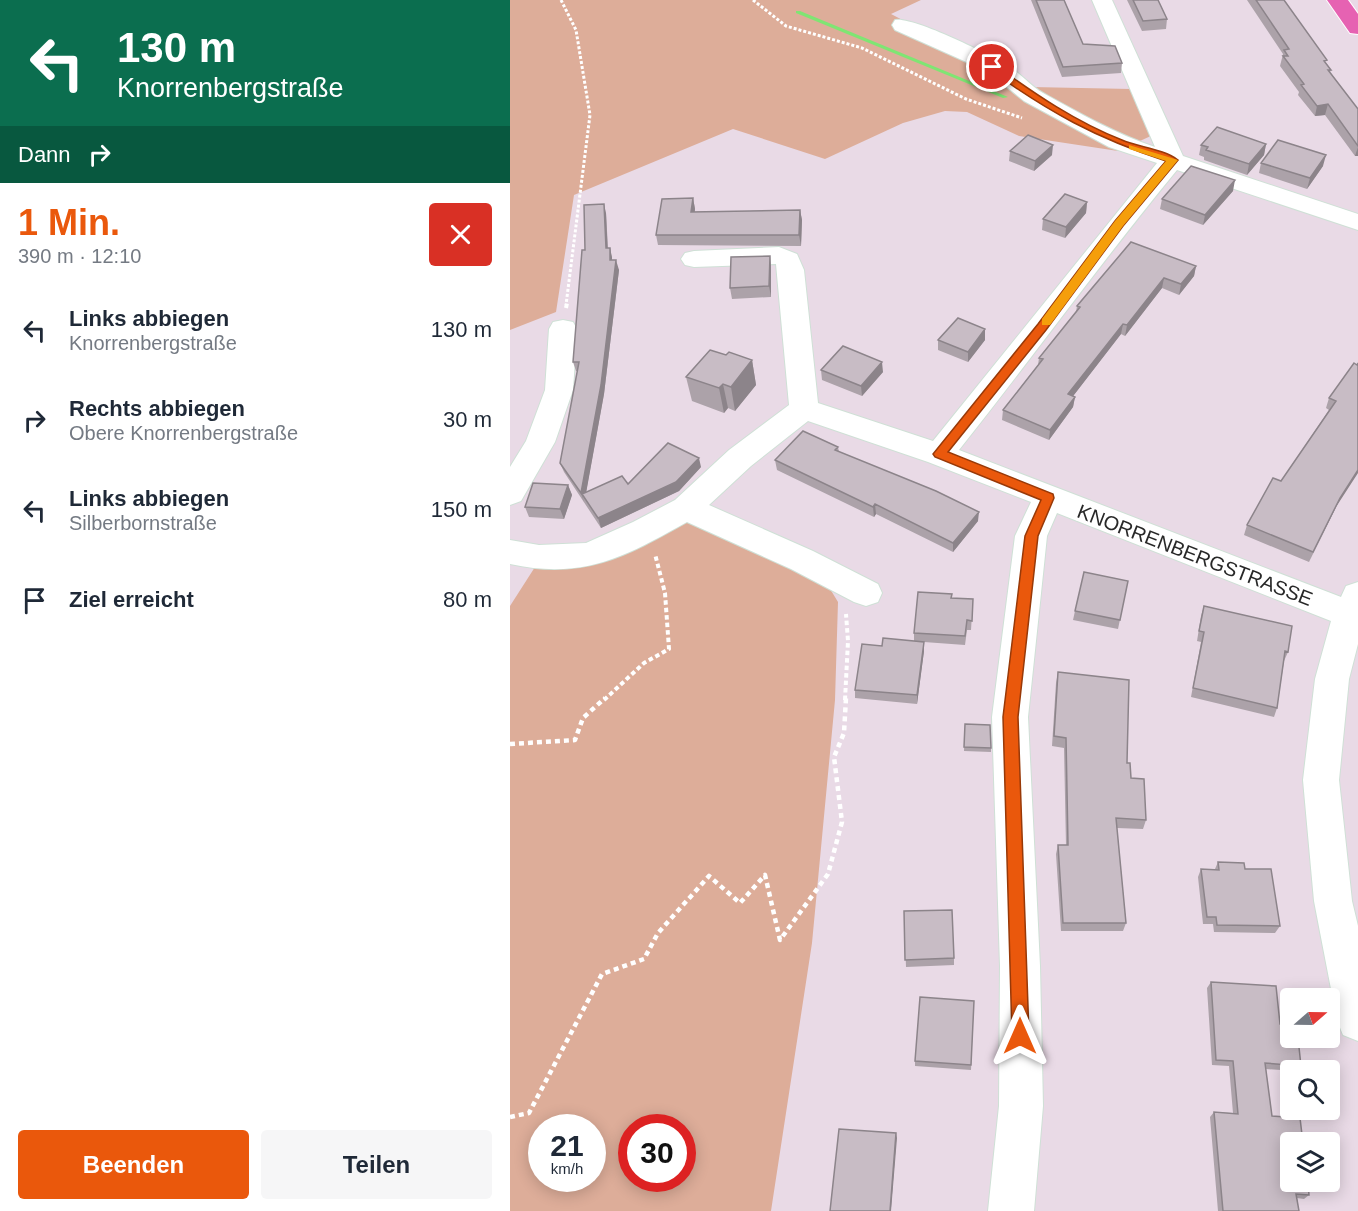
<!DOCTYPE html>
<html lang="de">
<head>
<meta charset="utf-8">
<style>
	:root { --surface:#fff; --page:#f6f6f7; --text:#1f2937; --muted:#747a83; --accent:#ea580c }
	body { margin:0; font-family:Helvetica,sans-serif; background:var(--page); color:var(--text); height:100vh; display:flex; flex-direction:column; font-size:22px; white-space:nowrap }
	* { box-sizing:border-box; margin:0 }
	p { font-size:20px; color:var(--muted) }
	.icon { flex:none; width:33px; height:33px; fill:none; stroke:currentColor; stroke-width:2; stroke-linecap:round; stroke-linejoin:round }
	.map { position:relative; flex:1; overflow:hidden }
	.sheet { display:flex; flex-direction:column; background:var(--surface); width:510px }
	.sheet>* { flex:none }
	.hud { background:#0b6e4f; color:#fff; overflow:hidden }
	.needle { width:39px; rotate:70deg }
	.buttons { position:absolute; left:770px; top:988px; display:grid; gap:12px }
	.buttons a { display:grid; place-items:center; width:60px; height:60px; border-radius:6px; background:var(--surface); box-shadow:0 3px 15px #0003; font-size:30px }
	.speed { position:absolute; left:18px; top:1114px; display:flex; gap:12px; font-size:30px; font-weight:700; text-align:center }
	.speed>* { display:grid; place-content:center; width:78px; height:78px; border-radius:50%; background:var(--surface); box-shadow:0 3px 15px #0003; line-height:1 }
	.speed small { font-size:15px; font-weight:400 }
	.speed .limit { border:9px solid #d22; background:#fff; color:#111 }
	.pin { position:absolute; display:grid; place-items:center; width:51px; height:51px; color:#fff; margin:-26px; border:3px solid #fff; border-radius:50%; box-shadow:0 2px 6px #0007 }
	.me { position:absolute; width:66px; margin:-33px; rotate:0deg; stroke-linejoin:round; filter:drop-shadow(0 0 4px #0008) }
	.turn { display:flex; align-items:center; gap:21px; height:126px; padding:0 18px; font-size:27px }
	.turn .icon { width:78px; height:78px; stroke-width:2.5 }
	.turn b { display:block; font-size:42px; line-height:51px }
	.then { display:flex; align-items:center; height:57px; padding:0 18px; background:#0003; gap:12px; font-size:22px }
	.round { display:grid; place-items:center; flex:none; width:63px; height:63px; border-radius:6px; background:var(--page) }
	.headline { display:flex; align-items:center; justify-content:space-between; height:102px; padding:0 18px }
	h1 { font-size:36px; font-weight:700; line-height:45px; color:var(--accent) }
	.primary-button { display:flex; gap:12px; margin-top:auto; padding:12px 18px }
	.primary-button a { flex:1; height:69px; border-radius:6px; background:var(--accent); color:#fff; font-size:24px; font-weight:700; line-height:69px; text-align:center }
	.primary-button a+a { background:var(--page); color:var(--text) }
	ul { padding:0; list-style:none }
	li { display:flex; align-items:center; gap:18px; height:90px; padding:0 18px }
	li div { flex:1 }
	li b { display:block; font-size:22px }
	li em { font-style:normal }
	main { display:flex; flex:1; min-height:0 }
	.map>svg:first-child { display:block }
	.green { fill:#ddad99; fill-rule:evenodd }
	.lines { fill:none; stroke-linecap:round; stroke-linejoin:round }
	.stream { fill:#7fe573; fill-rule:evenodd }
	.minor-casing { stroke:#cfe0d6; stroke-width:2 }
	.major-casing { stroke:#fff; stroke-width:2 }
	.path-far2 { stroke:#fff; stroke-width:3; stroke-dasharray:3 2; stroke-linecap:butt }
	.path-far1 { stroke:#fff; stroke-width:4; stroke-dasharray:4.5 3; stroke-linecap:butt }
	.path { stroke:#fff; stroke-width:4.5; stroke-dasharray:5 4; stroke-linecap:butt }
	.minor { fill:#fff; fill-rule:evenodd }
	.major { fill:#e662b2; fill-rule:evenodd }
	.wall { fill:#aca2a9 }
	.shaded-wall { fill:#8c848a }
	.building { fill:#c8bcc5; stroke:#8c848a; stroke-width:1.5 }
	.route { fill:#ea580c; stroke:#983908; stroke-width:1.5 }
	.slow { fill:#f59e0b }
	.labels { text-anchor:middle; stroke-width:6; stroke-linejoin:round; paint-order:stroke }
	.street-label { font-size:20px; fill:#282828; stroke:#fff }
</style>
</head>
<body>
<main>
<section class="sheet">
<div class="hud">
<div class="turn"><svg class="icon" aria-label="left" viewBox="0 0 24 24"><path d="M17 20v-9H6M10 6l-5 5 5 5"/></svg><div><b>130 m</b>Knorrenbergstraße</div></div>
<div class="then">Dann<svg class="icon" aria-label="right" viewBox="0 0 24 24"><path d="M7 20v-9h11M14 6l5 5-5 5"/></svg></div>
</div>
<div class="headline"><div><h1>1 Min.</h1><p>390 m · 12:10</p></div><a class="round" style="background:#d93025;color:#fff"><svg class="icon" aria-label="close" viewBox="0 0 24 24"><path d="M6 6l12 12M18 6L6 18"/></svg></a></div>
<ul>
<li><svg class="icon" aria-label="left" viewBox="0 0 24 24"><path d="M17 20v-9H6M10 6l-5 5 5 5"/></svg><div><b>Links abbiegen</b><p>Knorrenbergstraße</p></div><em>130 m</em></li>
<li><svg class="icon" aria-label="right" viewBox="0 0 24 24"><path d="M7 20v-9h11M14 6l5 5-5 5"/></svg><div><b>Rechts abbiegen</b><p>Obere Knorrenbergstraße</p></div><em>30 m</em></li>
<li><svg class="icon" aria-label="left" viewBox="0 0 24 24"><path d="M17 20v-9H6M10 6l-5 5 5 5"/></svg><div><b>Links abbiegen</b><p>Silberbornstraße</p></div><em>150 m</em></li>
<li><svg class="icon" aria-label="arrive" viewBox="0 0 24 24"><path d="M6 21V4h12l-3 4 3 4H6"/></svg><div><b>Ziel erreicht</b></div><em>80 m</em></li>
</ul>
<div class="primary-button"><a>Beenden</a><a>Teilen</a></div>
</section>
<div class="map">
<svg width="848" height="1211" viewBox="0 0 848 1211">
	<rect width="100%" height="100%" fill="#e9dae6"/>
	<path class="green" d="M0,0H411L381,14L521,87L621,89L643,135L608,151L509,136L457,112L435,111L393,123L315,159L223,129L64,195L46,312L0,330Z
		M180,516L314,579L328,602L325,700L302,943L261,1211H0V606L25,567ZM32,1128H82V1179H32ZM122,1128H172V1179H122Z"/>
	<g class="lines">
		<path class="stream" d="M286,11H290L498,97L493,98L286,13Z"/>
		<defs>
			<path id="minor" d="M582,0H602L673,156L848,214V230L667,170C592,261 523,357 449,450L831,597L836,586L848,582V644L839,679L829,780L842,901L848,926V1041L833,1035L827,1020L804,901L793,780L805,679L821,621L547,513L537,536L518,717L530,966L533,1106L524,1211H478L489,1106L490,966L482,717L505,536L521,502L418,462L298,421L241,466L199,505L303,551L368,584L372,593L368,602L356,606L344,602L281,569L177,522C115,557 73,580 0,564V540L29,545L76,543L123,522L165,500L219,450L279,405L266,264L184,267L175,265L171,259L175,253L184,251L269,247L287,254L294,270L308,403L423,441L647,163L599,147L514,101L487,79L461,64L385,30L382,25L385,20C403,16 486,57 504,70C514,77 522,87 533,93C569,113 606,134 645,147Z
				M53,320L63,322L67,329L63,390L45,442L11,501L0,505V467L16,441L35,390L39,329L43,322Z"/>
			<path id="major" d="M817,0H838L848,14V34L840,33Z"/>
		</defs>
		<use href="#minor" class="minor-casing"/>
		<use href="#major" class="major-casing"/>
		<path class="path-far2" d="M51,0L66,30L80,115L56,305
			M243,0L276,26L352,48L456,99L512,118"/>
		<path class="path-far1" d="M56,308L57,303
			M94,700L134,663L159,649L155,593L145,554
			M335,700L338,641L336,614"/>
		<path class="path" d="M0,744L65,740L73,718L95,698
			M0,1117L19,1113L92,974L134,959L148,933L199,876L230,903L255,875L270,940L318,874L332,822L324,757L334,733L336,698"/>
		<use href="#minor" class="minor"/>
		<use href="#major" class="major"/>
	</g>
	<path class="wall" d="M521,0H554L573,44L612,63L611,73L552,77Z
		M617,0H648L657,19L656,29L632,31Z
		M737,0H774L821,70L820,72L848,109V156H845L815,115L805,116L788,95L789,92L770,66L773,54Z
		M756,144L754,155L737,175L694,160V157L689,155L691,145Z
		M500,151L542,155L524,171L499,161Z
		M751,163L813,166L797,189L749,173Z
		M723,191L693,225L650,209L652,199Z
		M183,198L185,209V212L290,210L292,220L291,246L148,245L146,235Z
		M577,202L576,213L555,238L532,230L533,219Z
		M96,213L98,248H100L102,260L109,270L94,394L76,492L118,484L191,467L169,491L91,528L54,472L50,463L68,371H66L63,362L75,250Z
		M260,256L261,266V297L222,299L220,288Z
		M686,266L684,276L669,295L652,288L615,336L611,334L563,396L565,397L563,407L539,440L492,420L493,410L528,365L529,358L566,312L567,306Z
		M428,340H475L458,362L428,350Z
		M216,355L242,360L246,385L225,411L218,408L214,413L182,401L176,377Z
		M847,365L826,507L799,562L734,535L737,525L771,481L819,410L816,408L819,398Z
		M311,370L373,372L352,396L312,380Z
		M328,447L329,452L468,521L443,552L366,514L364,517L267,470L265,460Z
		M58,485L62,495L54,519L19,517L15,507Z
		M618,581L608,629L563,620L565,611Z
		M441,598L463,599L461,630H457L455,645L414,642V651L407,704L345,698V690L372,646L404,641V633Z
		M694,606L778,652L774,661L767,708L764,717L681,697L691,642L687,641L691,616Z
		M548,672L617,763L621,778L636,820L633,829L607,828L616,923L613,931H551L546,854L548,845H556L554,748L542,746L546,683Z
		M455,724L481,748V752L454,751Z
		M708,862L735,869L770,926L765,933L704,932L703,924H693L688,877L691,869H705Z
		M394,911L444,958V965L396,967Z
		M701,982L770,1024L791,1066L786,1071L756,1069L762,1116L799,1195L794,1199L787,1198L789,1211H708L700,1117L704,1112L723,1113L719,1066L702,1065L697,988Z
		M464,1001L461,1070L405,1066V1061Z"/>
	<path class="shaded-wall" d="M818,104L815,115L805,116L807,106Z
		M756,144L754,155L737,175L739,164Z
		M543,145L542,155L524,171L525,161Z
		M848,147V156H845Z
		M816,155L813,166L797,189L800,178Z
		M725,180L723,191L693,225L695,215Z
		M183,198L185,209L183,222L181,212Z
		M577,202L576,213L555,238L556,227Z
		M94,204L96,213L98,257L96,248Z
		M290,210L292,220L291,246L289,235Z
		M100,248L102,257V270L100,260Z
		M260,256L261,266V297L259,286Z
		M106,260L109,270L94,394L75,499L72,494L74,502L71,493Z
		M686,266L684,276L669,295L671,284Z
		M654,278L652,288L615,336L617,325Z
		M613,324L611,334L557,404L558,394Z
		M475,329V340L458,362V352Z
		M242,360L246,385L225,411L221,387Z
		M372,362L373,372L352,396L351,386Z
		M213,384L218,408L214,413L209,388Z
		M565,397L563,407L539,440L540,430Z
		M189,458L191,467L169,491L91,528L88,518Z
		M848,470V473L826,507L799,562L830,498Z
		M58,485L62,495L54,519L50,509Z
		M365,504L366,514L364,517L363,507Z
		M469,512L468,521L443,552V543Z
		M414,642V651L407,704V695Z
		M386,1133L387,1138L381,1211H380Z"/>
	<path class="building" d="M526,0H554L573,44L605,46L612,63L553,67Z
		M623,0H648L657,19L633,21Z
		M746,0H774L817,60L814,61L821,70H818L848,109V146L818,104L807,106L791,85L794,84L773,56H778L774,50L779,49Z
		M707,127L756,144L739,164L696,150L698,147L691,145Z
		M518,135L543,145L525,161L500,151Z
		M768,140L816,155L800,178L751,163Z
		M681,166L725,180L695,215L652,199Z
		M555,194L577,202L556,227L533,219Z
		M183,198L181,212L290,210L289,235H146L152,199Z
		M94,204L96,248H100V260H106L91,385L71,493L50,463L69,362H63L72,250H75L74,205Z
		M621,242L686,266L671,284L654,278L617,325L613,324L558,394L565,397L540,430L493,410L533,359L529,358L570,307L567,306Z
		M260,256L259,286L220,288L221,257Z
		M448,318L475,329L458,352L428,340Z
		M333,346L372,362L351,386L311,370Z
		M200,350L216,355L219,352L242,360L221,387L213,384L209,388L176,377Z
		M844,363L847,365L848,363V470L830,498L803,552L737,525L763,478L771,481L826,401L819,398Z
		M293,431L328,447L325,450L426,491L469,512L443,543L365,504L363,507L265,460Z
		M158,443L189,458L166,482L88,518L72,494L112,476L118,484Z
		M23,483L58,485L50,509L15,507Z
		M574,572L618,581L610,620L565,611Z
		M408,592L442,594L441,598L463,599L462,621L457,620L455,636L404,633Z
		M694,606L782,626L778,652L775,651L767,708L683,688L694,632L689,631Z
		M373,638L414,642L407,695L345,690L352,644L372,646Z
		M548,672L619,680L617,763H620L621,778L634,779L636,820L606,818L616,923H553L548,845H558L556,738L544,736Z
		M455,724L480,725L481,748L454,747Z
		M708,862L734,863L735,869H761L770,926L707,925L706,917H697L691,869L709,870Z
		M442,910L444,958L395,960L394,911Z
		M701,982L766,986L770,1024H780V1038H788L791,1066L755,1063L762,1116L790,1118L793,1143H780V1182H798L799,1195L786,1194L789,1211H713L704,1112L728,1114L723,1061L706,1060Z
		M410,997L464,1001L461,1065L405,1061Z
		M329,1129L386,1133L380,1211H320Z"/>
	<path class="route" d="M479,65H485C525,94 566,122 612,140C628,147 654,149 668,160L613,226L536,330L438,452L543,494L544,498L528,536L508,717L519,1036L516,1042L510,1045L504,1042L502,1036L493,717L515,536L531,500L425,457L423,454L528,324L605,221L656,161C586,138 538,112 479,69Z"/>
	<path class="slow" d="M619,145L668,160L613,226L540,325H532V319L605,221L656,161L619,149Z"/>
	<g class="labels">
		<g class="street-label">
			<text transform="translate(685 555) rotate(21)" y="7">KNORRENBERGSTRASSE</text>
		</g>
	</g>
</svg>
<div class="buttons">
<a><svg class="needle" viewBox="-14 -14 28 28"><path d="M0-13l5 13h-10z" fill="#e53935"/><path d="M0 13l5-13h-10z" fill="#747a83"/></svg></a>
<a><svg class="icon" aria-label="search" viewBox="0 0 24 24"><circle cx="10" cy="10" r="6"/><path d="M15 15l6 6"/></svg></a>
<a><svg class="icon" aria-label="layers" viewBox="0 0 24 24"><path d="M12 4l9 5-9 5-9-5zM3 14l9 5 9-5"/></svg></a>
</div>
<div class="speed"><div>21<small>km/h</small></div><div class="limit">30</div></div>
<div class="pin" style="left:482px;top:67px;background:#d93025"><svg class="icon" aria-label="arrive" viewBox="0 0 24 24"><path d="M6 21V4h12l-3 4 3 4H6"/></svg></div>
<svg class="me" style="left:510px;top:1036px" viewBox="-20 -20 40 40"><path d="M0-17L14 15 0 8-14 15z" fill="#ea580c" stroke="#fff" stroke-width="4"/></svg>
</div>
</main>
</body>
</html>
